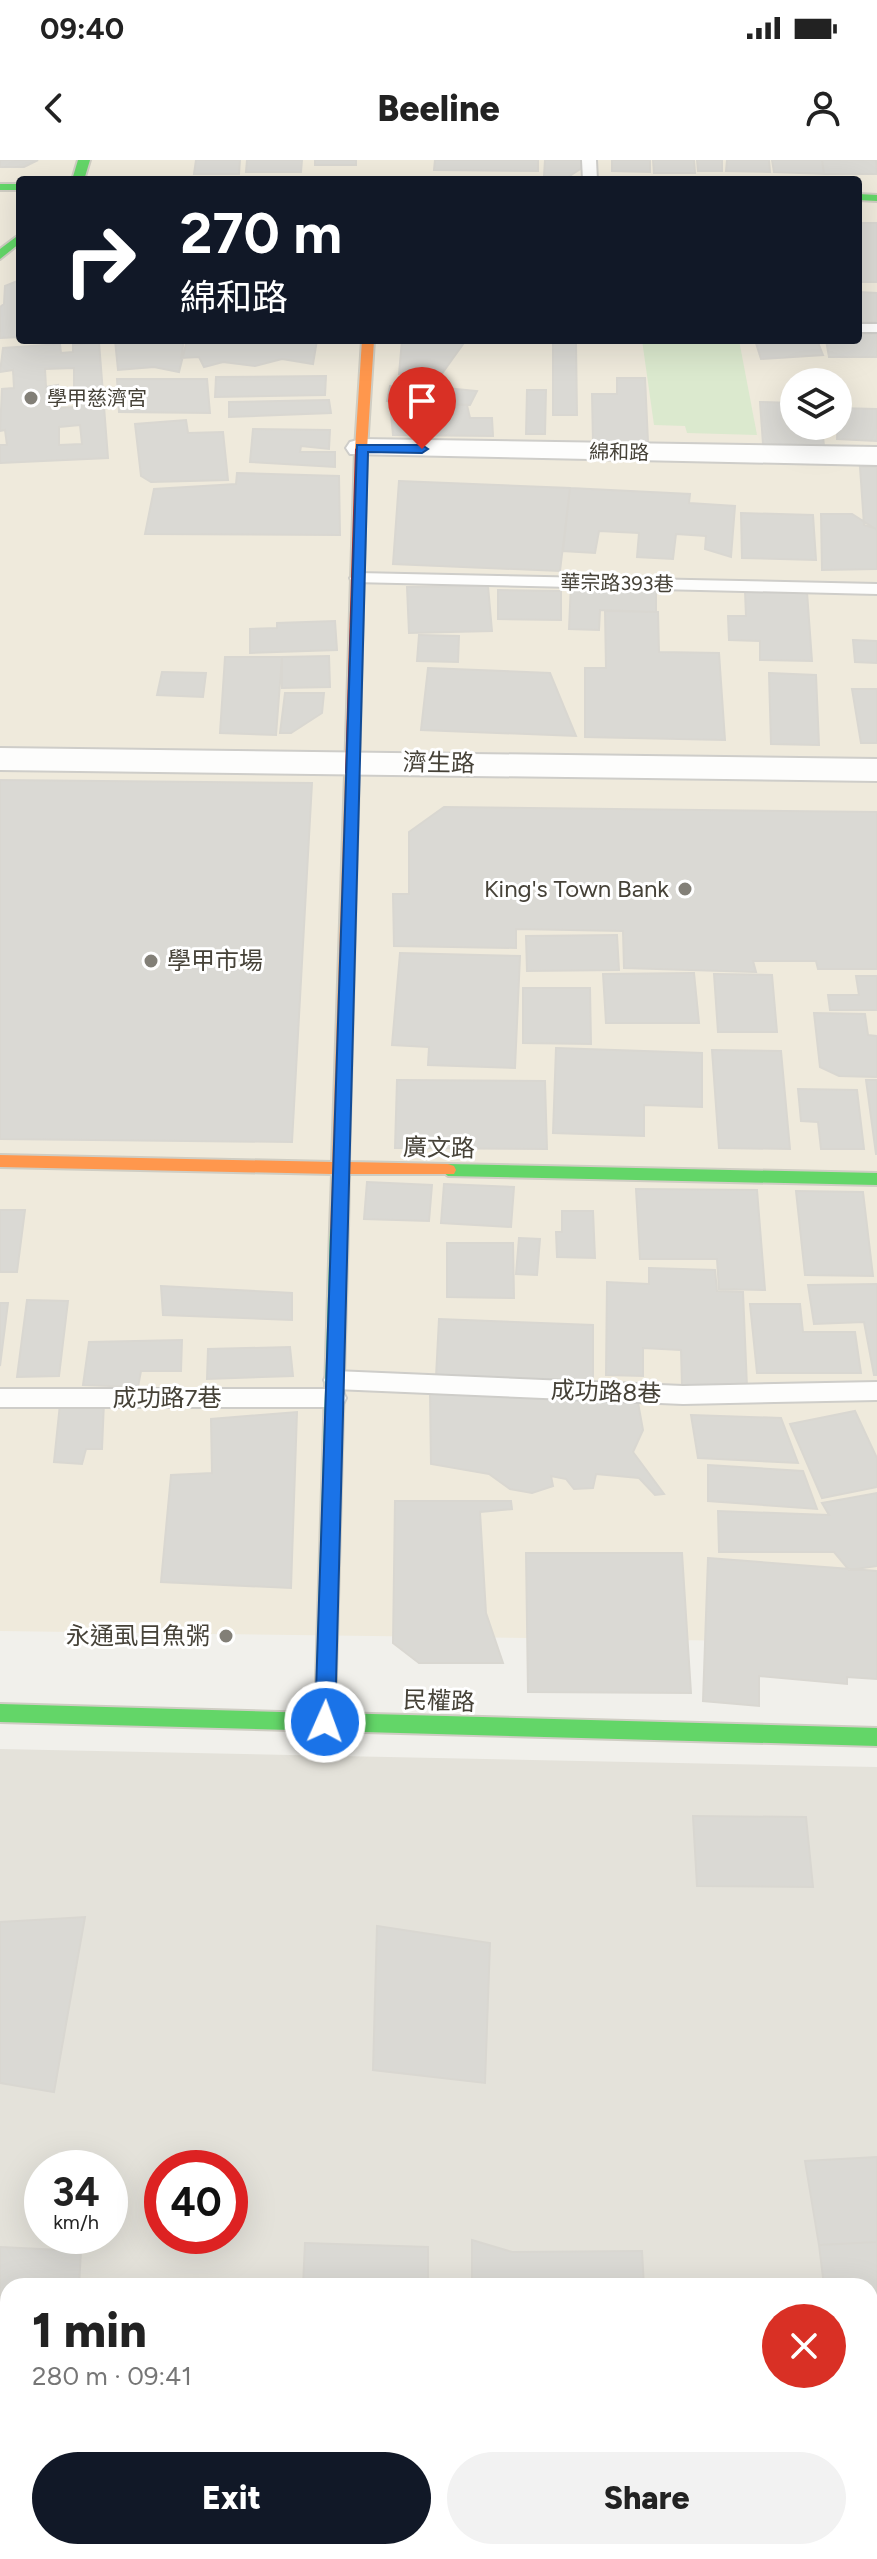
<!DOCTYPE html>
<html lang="en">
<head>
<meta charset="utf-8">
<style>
	:root { --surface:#fff; --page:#f2f2f2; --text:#222; --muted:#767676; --accent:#111827 }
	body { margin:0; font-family:Figtree,"Noto Sans TC",sans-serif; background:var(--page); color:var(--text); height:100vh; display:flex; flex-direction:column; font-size:30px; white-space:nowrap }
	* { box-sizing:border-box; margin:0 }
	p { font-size:26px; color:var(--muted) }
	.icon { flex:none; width:44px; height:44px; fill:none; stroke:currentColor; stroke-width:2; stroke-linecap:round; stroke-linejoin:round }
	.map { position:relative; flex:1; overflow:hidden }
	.side { position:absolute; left:0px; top:2118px; width:878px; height:282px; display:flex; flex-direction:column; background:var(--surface); border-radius:24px 24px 0 0; box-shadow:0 8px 32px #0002 }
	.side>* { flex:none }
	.guide { position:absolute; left:16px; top:16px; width:846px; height:168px; border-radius:8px; box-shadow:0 8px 32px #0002; background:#111827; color:#fff; overflow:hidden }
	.controls { position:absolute; left:780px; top:208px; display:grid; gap:16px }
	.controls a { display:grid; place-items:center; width:72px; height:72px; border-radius:50%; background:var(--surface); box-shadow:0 8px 32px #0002; font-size:40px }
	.speed { position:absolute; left:24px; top:1990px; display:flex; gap:16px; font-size:40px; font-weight:700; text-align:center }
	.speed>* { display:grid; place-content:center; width:104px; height:104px; border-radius:50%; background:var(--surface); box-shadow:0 8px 32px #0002; line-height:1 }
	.speed small { font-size:20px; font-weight:400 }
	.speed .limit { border:12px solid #d22; background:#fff; color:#111 }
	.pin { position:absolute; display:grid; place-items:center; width:68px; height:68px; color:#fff; margin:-82px -34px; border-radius:50% 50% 50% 0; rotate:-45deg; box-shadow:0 0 8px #0007 }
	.pin .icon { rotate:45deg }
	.me { position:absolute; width:88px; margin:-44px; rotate:2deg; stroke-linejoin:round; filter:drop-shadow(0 0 6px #0008) }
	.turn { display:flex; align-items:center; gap:28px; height:168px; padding:0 32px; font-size:36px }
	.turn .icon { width:104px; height:104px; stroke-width:2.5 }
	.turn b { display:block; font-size:56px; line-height:68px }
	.round { display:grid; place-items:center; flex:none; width:84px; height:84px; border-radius:42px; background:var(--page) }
	.overview { display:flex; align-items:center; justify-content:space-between; height:136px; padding:0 32px }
	h1 { font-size:48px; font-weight:800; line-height:60px }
	.cta { display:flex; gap:16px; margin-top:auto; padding:16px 32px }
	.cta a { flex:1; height:92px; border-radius:48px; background:var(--accent); color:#fff; font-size:32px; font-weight:800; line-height:92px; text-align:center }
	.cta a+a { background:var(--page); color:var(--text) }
	.status { display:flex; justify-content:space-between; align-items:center; height:56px; padding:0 40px; background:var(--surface); direction:ltr }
	.status svg { height:22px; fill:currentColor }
	header { display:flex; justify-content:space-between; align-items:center; height:104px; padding:0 32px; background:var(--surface); font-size:36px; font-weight:800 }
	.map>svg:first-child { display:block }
	.residential { fill:#e4e2da; fill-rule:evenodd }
	.commercial { fill:#efeadc; fill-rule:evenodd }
	.green { fill:#dbe9ce }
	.building { fill:#dad9d4; stroke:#d9d7d1; stroke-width:2; fill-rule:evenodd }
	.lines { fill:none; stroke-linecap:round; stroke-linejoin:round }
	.lane-casing { stroke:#cecdc9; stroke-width:4 }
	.street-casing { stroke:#cecdc9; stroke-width:4 }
	.fast-casing { stroke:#cfcdc3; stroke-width:4 }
	.slow-casing { stroke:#cfcdc3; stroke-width:4 }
	.jam-casing { stroke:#cfcdc3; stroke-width:4 }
	.lane { fill:#fdfdfc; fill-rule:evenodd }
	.street { fill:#fdfdfc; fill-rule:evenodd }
	.fast { fill:#63d668; fill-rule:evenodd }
	.slow { fill:#ff974d; fill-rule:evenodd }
	.jam { fill:#b3261e; fill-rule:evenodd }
	.route { fill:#1a73e8; stroke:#114b97; stroke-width:2 }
	.poi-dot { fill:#827f77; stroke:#fff; stroke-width:3 }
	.labels { text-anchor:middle; stroke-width:6; stroke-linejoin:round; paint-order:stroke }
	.far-poi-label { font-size:20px; fill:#464238; stroke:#fff; text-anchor:start }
	.far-street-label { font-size:20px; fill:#464238; stroke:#fff }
	.street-label { font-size:24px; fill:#464238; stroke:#fff }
	.poi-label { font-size:24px; fill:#464238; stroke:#fff; text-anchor:end }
</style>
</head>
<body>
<div class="status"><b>09:40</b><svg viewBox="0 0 49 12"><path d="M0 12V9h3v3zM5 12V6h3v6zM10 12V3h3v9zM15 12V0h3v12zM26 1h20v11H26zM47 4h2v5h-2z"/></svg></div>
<header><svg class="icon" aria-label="back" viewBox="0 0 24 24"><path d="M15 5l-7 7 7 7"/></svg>Beeline<svg class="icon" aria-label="person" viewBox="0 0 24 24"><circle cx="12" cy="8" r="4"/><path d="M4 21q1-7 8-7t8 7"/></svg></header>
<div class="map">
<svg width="877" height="2399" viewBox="0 0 877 2399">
	<rect width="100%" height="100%" fill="#f1f0eb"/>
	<path class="residential" d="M0,1589L877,1607V2399H0ZM42,2008H110V2076H42ZM162,2008H230V2076H162ZM8,2126H870V2392H8Z"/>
	<path class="commercial" d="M0,0H877V1472L821,1482L0,1471ZM20,20H858V180H20ZM794,222H838V266H794Z"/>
	<path class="green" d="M642,180H739L757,275L687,273L685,266L654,265Z"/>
	<path class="building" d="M0,0H38L24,7H0Z
		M196,0H240L239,14H194Z
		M247,0H302L301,12H246Z
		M315,0H356V5H315Z
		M435,0H538V11L434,10Z
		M545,0H582V8L568,17L544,16Z
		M612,0H650V12L612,11Z
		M653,0H694L695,13H654Z
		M697,0H722V11H698Z
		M727,0H769L770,12L726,11Z
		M772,0H822L824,14L774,12Z
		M822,0H876L877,14H824Z
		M858,63H877V122H858Z
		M20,120V177L0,178V147L4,144L5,126Z
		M858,132L877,133V162H858Z
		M858,174H877V197H829L826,180H858Z
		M115,180H187L179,212L154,207L118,210Z
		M184,180H317L313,204L282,199L255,206L223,202L204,207L199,197L181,198Z
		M402,180H466L441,215L399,214Z
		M755,180H817L823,195L761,199Z
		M99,182L108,298L0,303V285H7L5,270L0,271L2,229L14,228L13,210L0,212L3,188L60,184L61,193L73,192V185ZM74,208V247L59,248L58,225L46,227L45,209ZM80,265L82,284L59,285V267Z
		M553,183H576L577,255H553Z
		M326,216L325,235L215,237L216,217Z
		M617,218H645L648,282H593L592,234H617Z
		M117,219H207L210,253L119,252Z
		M390,226L436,227L477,231L470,245L387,241Z
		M527,230H546L545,274H526Z
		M329,240L331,253L229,257V242Z
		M760,242L794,243V266H822L824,286L763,284Z
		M390,243L467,245L470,258H492L493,276L393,275Z
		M838,248L877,249V281L837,279Z
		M186,260L188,273L223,272L228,320L151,322L141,316L135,264Z
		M253,269L330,270L329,289L301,286L300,292H335V307L250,302Z
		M860,307H877V369L864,365Z
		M237,313L339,316L340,375L145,374L154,329L236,324Z
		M399,321L570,328L560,411L393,404Z
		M570,328L690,334L689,343L735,346L731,397L705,389L706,376L676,374L673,399L637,397L639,373L599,371L595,393L563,391Z
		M741,353L813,355L816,400L742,398Z
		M821,354H852L877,370V409L822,410Z
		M571,423L656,425V452L600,450L599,470L569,469Z
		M488,426L492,471L409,473L407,427Z
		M498,430L561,431V460L498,459Z
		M745,431L807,432L812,501L760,500V481L729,480L728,456H746Z
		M605,451L658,452L659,492L719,493L725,580L585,577V508H606Z
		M335,461L337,490L250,493V469L277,468V463Z
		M419,475L459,476L458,502L417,501Z
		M853,480L877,481V503L855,502Z
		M329,496L330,527L282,528V497Z
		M225,497H282L276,575L220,573Z
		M428,508L550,513L576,576L421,570Z
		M162,512L206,513L203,537L157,535Z
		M769,513L816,515L819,585L771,584Z
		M852,529H877V583H861Z
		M285,533H324L322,553L291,573H280Z
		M0,620L312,623L292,982L0,979Z
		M444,647L877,652V809H818L816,801H753L756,812L624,808L623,771L516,769V788L394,786L393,734H409V672Z
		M617,775L619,810L527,811L526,776Z
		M400,793L520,796L515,908L428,905L429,887L392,885Z
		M694,813L699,863H606L603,814Z
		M714,814L772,815L777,872H718Z
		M856,816H877V850H830L828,835H859Z
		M523,828H590L591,884L523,883Z
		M814,853L865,854L868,875L877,876V917L839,916L820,907Z
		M556,888L702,893V947L644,945V976L553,973Z
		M712,890L781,891L790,989L719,988Z
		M397,920L545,921L547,989L395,988Z
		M866,920H877V994H876Z
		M798,929L857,930L864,989H821L818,962L801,961Z
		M367,1022L432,1025L429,1061L364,1059Z
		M444,1024L514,1027L511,1067L441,1063Z
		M636,1029L757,1030L765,1130L719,1129L717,1099H640Z
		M796,1031L863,1032L873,1116L805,1115Z
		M0,1050H25L17,1112H0Z
		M562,1051H593L595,1098L557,1097L556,1072H562Z
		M519,1078L540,1079L537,1115L516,1114Z
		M447,1083H513L514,1138L447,1137Z
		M649,1108L715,1110L717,1131L743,1132L747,1227L682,1225L681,1190L643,1188V1216L606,1215L607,1122L649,1124Z
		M877,1124V1215H874L864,1162L814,1164L808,1125Z
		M161,1126L292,1133V1160L163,1155Z
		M27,1140L68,1141L59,1216L17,1217Z
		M0,1143H8L0,1206Z
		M750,1144H800L803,1172H855L861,1213H757Z
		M439,1159L593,1165V1223L436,1217Z
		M182,1180L181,1211H141L138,1227L83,1225L89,1182Z
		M290,1187L293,1216L207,1219L208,1189Z
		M430,1232L637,1237L643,1270L633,1292L664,1334L655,1335L639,1318L596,1314L593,1328L574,1329L566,1319L551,1316L553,1326L532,1333L510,1329L489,1314L431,1304Z
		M104,1242L102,1289H86L82,1304L54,1302L60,1244Z
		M855,1251L877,1298V1327L822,1338L790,1264Z
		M297,1252L291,1428L161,1422L171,1315L212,1313L211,1259Z
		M691,1255L781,1258L798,1303L698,1298Z
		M708,1305L803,1311L817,1349L708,1341Z
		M877,1333V1406L849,1410L834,1392H719L718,1351L829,1355L822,1343Z
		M395,1341H511L512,1349L480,1352L486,1453L503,1503H419L393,1483Z
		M526,1393H682L691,1533L528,1532Z
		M708,1398L877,1411V1519L847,1517V1524L759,1516V1546L703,1541Z
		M693,1656L806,1657L813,1727L697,1726Z
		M85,1757L54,1932L0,1923V1762Z
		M377,1766L490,1783L485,1923L373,1910Z
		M877,1997V2082L819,2085L805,2001Z
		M472,2080L512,2092L642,2091L644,2126H472Z
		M877,2082V2161H870V2126H824L819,2085Z
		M305,2083L428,2087V2126H303Z
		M0,2087L81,2091L79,2126H8V2392H61L60,2399H0Z
		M877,2199V2252H870V2200Z
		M870,2252H877V2288H870Z
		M870,2288H877V2336L870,2337Z
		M295,2392H429V2399H295Z
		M520,2392H656L657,2399H521Z"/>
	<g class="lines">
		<defs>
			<path id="lane" d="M582,0H596L597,20H583Z
				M858,164H877V172H858Z
				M358,413L877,424V434L352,422L350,418Z
				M335,1211L683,1226L877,1222V1240L683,1244L335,1229L327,1226L324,1220L327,1214Z
				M0,1229H335L343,1232L346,1238L343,1244L335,1247H0Z
				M877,2185V2213L870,2214V2186Z
				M465,2392H495V2399H465Z"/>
			<path id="street" d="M361,279L877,287V305L350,294L346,288L350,282Z
				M0,588L877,599V621L0,610Z"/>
			<path id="fast" d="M78,0H90L84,20H72Z
				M0,24H20V30H0Z
				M858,34L877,35V41L858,40Z
				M20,74V83L0,99V89Z
				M448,1004L877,1013V1025L448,1016L440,1010Z
				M339,1063L348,1069L335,1553L877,1568V1586L0,1562V1544L315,1553L330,1069Z"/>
			<path id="slow" d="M362,180H374L367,289L361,293L355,289Z
				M352,608L359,613L349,1002L448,1004L454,1006L456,1010L454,1014H349L348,1069L339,1075L330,1069L332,1014L0,1007V995L332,1002L345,613Z"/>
			<path id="jam" d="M361,285L367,289L359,613L352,618L345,613L355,289Z"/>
		</defs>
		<use href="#lane" class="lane-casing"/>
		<use href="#street" class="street-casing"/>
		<use href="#fast" class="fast-casing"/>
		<use href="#slow" class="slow-casing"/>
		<use href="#jam" class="jam-casing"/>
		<use href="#lane" class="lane"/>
		<use href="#street" class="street"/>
		<use href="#fast" class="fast"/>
		<use href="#slow" class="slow"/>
		<use href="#jam" class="jam"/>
	</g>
	<path class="route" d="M357,285H422L428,289L422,293L368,292L335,1562L325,1570L315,1562Z"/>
	<g class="poi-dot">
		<circle cx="31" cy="238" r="8"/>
		<circle cx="685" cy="729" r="8"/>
		<circle cx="151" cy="801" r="8"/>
		<circle cx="226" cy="1476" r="8"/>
	</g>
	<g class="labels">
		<g class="far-poi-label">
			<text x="47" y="245">學甲慈濟宮</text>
		</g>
		<g class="far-street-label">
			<text transform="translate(619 292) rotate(1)" y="7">綿和路</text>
			<text transform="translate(617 423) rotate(1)" y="7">華宗路393巷</text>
		</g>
		<g class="street-label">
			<text transform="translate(439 603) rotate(1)" y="8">濟生路</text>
			<text transform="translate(439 988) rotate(1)" y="8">廣文路</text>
			<text transform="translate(606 1232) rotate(2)" y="8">成功路8巷</text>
			<text x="167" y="1246">成功路7巷</text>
			<text transform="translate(439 1541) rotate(2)" y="8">民權路</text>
		</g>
		<g class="poi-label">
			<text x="669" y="737">King's Town Bank</text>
			<text x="167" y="809" text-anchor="start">學甲市場</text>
			<text x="210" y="1484">永通虱目魚粥</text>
		</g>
	</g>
</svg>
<div class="controls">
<a><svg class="icon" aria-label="layers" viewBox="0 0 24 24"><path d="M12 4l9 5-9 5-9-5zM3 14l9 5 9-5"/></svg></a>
</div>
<div class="speed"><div>34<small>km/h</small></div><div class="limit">40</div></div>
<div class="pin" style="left:422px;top:289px;background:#d93025"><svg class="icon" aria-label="arrive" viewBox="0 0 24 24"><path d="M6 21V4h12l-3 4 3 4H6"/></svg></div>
<svg class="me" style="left:325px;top:1562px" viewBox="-20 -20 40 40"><circle r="17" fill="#1a73e8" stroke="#fff" stroke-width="3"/><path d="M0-11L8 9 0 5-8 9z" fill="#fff"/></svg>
<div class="guide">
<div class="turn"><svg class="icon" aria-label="right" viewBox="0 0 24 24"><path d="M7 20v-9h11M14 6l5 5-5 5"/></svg><div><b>270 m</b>綿和路</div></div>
</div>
<section class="side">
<div class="overview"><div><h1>1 min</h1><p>280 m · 09:41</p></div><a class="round" style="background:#d93025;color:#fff"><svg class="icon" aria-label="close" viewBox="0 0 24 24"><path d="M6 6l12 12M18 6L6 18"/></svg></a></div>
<div class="cta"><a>Exit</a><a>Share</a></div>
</section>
</div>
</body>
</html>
